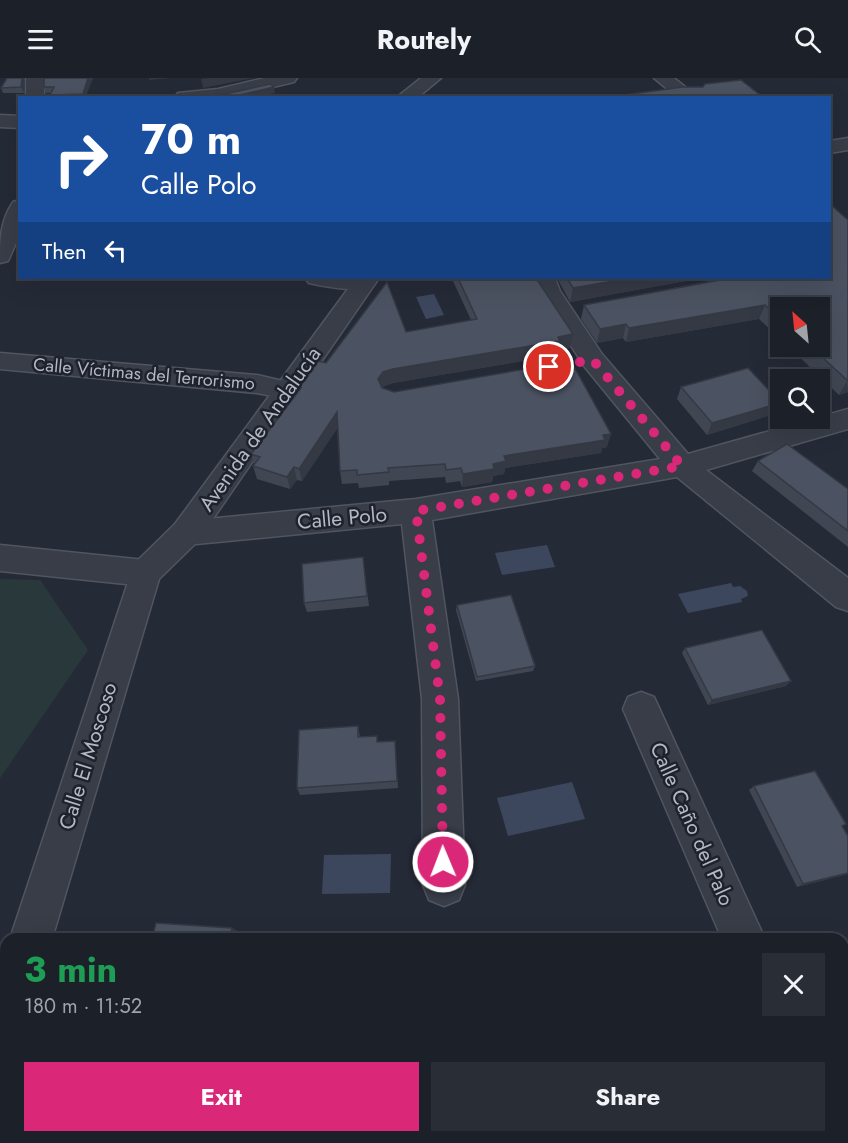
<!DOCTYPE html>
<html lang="en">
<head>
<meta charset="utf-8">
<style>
	:root { --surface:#1c2029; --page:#292d35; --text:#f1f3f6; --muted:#a0a3a8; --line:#3a3e46; --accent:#db2777 }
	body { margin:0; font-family:Jost,sans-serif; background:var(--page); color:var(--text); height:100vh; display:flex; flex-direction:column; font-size:22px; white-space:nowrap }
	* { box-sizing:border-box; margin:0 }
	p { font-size:20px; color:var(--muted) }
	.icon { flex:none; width:33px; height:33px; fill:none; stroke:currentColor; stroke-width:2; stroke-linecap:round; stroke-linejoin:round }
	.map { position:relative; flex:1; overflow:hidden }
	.panel { position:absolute; left:0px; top:855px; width:849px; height:210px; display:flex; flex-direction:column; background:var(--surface); border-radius:18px 18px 0 0; box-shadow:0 6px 24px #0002,0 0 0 2px var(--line) }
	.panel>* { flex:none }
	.top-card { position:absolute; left:18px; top:18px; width:813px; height:183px; border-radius:0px; box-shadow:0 6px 24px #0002,0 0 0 2px var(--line); background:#1a4fa0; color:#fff; overflow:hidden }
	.needle { width:39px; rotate:333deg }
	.controls { position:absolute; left:770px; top:219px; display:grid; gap:12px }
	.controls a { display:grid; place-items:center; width:60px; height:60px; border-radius:0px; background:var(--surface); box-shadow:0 6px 24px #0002,0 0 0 2px var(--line); font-size:30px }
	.pin { position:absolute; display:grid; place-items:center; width:51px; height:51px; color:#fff; margin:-26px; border:3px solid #fff; border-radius:50%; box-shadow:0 2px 6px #0007 }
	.me { position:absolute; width:66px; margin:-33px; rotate:359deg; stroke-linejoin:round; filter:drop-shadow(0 0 4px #0008) }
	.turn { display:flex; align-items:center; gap:21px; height:126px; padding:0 24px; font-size:27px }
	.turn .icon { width:78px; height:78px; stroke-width:2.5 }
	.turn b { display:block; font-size:42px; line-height:51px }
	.then { display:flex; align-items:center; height:57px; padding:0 24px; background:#0003; gap:12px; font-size:22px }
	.round { display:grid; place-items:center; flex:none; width:63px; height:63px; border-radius:0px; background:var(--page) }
	.head { display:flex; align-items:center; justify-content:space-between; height:102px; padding:0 24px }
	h1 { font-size:36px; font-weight:700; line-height:45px; color:#1e9e55 }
	.primary-button { display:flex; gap:12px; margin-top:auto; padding:12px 24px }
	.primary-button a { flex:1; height:69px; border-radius:0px; background:var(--accent); color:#fff; font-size:24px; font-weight:700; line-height:69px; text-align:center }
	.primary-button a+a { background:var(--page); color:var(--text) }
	header { display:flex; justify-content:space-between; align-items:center; height:78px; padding:0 24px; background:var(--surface); font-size:27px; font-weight:700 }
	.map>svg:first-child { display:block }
	.green { fill:#29383b }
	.water { fill:#3c475e }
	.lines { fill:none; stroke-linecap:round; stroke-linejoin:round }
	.minor-casing { stroke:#505560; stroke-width:3 }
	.tertiary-casing { stroke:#505560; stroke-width:3 }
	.minor { fill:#383d48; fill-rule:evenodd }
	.tertiary { fill:#383d48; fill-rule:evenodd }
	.wall { fill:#404753 }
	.shaded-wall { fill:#343944 }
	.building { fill:#4b5261; stroke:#343944; stroke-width:1.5 }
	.route { stroke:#db2777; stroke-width:10; stroke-dasharray:0 18 }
	.labels { text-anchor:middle; stroke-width:5; stroke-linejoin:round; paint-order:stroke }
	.far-street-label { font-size:18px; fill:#b3b8c4; stroke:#1d222d }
	.street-label { font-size:21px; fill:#b3b8c4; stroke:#1d222d }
</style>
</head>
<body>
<header><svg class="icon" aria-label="menu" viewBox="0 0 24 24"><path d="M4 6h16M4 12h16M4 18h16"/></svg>Routely<svg class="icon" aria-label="search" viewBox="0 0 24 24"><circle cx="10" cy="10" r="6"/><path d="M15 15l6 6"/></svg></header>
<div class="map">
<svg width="848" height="1065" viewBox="0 0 848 1065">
	<rect width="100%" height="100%" fill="#252a37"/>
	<path class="green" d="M0,501L40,502L88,572L0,700Z"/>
	<path class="water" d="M434,216L444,237L426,241L416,219Z
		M547,467L555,489L502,497L495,475Z
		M731,505L733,509L740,508L747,513L748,518L741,521L742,524L688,535L678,516Z
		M572,704L585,741L508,758L497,720Z
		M391,776L390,815L322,816L324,777Z"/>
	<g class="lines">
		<defs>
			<path id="minor" d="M26,0H44V20H26Z
				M265,0H297L294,4L226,20L175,19L178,15L218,11Z
				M654,0H674L699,20H678Z
				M0,37L20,38V50L0,49Z
				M848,60V72L830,75V63Z
				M20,122V156L8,183L0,185C0,162 0,143 13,124Z
				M305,200H372L376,204L372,209C354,214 327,209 309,205Z
				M533,200H555L560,213L602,276L688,376L848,331V351L706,392L848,500V533L836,529L677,399L432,442L458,621L465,807L459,822L444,828L429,822L423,807L422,621L402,446L186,467L175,464L171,455L175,446L186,443L416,421L660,381L584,288L536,213Z
				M0,275L257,297L296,306L300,312L296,318L287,321L257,315L0,291Z
				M0,467L145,482L156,486L161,495L156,504L145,508L0,493Z
				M641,614L654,619L765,861H722L623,631L628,619Z
				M843,1040L848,1042V1065H809L807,1059H843Z"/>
			<path id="tertiary" d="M421,0H441L417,20H396Z
				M356,200H379L197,464L159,501L52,861H10L134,486L175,446Z
				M6,908V966L0,969V910Z"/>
		</defs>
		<use href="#minor" class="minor-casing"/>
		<use href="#tertiary" class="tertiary-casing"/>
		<use href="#minor" class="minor"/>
		<use href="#tertiary" class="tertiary"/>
	</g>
	<path class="wall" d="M7,0H24V15H3L1,10Z
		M93,0L85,20H51L50,17L51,15H46L44,9Z
		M848,142V314L839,317L788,268H819L780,230V261L759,241L626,264L623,260L597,265L581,241L584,227L716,202L715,201L709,200H830Z
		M400,200H536L570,270L559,272L558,277L393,305L384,308L383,310L394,314L607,369L602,370L601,375L505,390L504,396L493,398L492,404L462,409L460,403L446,405L445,399L389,403V407L359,410L358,405L342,406L340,393L338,349L302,403L297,402L290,411L257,401L253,388L254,386L251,376L300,312L299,310L326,285L406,254L471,242L453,203Z
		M557,200H702L570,224Z
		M681,309L780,324V326L774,336L707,357L677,321Z
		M758,383L848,411V469L752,393Z
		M363,479L369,528L307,534L304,525Z
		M457,527L535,588L533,593L476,603L456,532Z
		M685,570L786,608L708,627L682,575Z
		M358,648L360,659L378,664L395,663L398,710L300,717L297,710Z
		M754,708L846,746L843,748L848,796L797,809L749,712Z
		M528,1059H586L588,1065H510V1064Z"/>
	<path class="shaded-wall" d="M22,0H24V15L21,9Z
		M88,0H93L85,20H84L83,16Z
		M149,0H172L149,2Z
		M208,0H254L203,10L201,1Z
		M274,9L275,15L255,20H227Z
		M631,200H702L570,224L573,210Z
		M765,227L759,241L626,264L629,250Z
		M626,246L623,260L597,265L600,251Z
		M573,256L570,270L559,272L558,277L393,305L384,308L379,315L378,301L383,294L393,291Z
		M847,303L848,314L839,317Z
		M780,325L774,336L707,357L712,345Z
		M337,334L339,347L302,403L299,391Z
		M611,356L607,369L602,370L601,375L505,390L504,396L493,398L492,404L462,409L463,396L504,378Z
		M294,389L297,402L290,411L287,399Z
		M791,603L786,608L708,627L712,622Z
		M848,795V796L797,809L803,806Z
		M232,850L238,853L236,861H230Z"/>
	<path class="building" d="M7,0H22L21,9L1,10Z
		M44,0H88L83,16L50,17L54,9H44Z
		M741,2L764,20H603L682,9H703L705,6Z
		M270,6L274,9L227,20H218L216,16H225Z
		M830,126L848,142V303L810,268H819V230H780V241L765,227L629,250L626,246L600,251L584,227L720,202L721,200H830Z
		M458,200H536L573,256L558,259L560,263L393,291L383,294L378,301L382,310L394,314L571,283L611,356L603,357L605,362L504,378L506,383L493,386L494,391L463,396L461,390L446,392L445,386L388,390L389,394L357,397V392L340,393L337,334L299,391L294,389L287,399L253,388L260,379L251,376L301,310H299L318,283L326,285L387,204L406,254L477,241Z
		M567,200H631L573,210Z
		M748,290L780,324V325L712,345L681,309Z
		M787,366L848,411V453L758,383Z
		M363,479L367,518L304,525L302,486Z
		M511,517L535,588L477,599L457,527Z
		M762,552L791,603L712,622L685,570Z
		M358,648V659L377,658V664L395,663L397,703L297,710L299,652Z
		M815,693L846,746L842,748L848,758V795L803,806L754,708Z
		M156,845L232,850L230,861H152Z
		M535,1059H586L588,1065H514Z"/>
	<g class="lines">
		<path class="route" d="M443,784L440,621L416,433L682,388L593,282L549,289"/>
	</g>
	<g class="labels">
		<g class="far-street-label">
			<text transform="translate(144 296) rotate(5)" y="6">Calle Víctimas del Terrorismo</text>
		</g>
		<g class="street-label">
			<text transform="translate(260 351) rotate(-55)" y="7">Avenida de Andalucía</text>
			<text transform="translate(342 440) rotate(-5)" y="7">Calle Polo</text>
			<text transform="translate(88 678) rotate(-73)" y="7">Calle El Moscoso</text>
			<text transform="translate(692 746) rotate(66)" y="7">Calle Caño del Palo</text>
		</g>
	</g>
</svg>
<div class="controls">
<a><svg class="needle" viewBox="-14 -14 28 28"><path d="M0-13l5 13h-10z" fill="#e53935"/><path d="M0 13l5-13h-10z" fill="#a0a3a8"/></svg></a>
<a><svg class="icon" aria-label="search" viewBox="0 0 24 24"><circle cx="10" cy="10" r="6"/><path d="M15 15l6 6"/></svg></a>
</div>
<div class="pin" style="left:549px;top:289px;background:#d93025"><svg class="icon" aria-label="arrive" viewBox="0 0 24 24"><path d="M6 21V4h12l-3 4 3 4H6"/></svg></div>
<svg class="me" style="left:443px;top:784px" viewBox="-20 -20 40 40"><circle r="17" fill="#db2777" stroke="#fff" stroke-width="3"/><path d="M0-11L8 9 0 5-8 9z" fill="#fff"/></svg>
<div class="top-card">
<div class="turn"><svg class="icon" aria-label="right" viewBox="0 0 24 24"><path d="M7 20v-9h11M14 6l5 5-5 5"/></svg><div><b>70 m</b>Calle Polo</div></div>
<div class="then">Then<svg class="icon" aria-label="left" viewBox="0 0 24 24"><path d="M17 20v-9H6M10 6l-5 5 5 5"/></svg></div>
</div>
<section class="panel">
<div class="head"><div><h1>3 min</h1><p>180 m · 11:52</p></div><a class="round"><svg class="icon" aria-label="close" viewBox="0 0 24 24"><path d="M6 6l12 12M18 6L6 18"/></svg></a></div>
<div class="primary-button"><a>Exit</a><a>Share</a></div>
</section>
</div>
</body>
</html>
